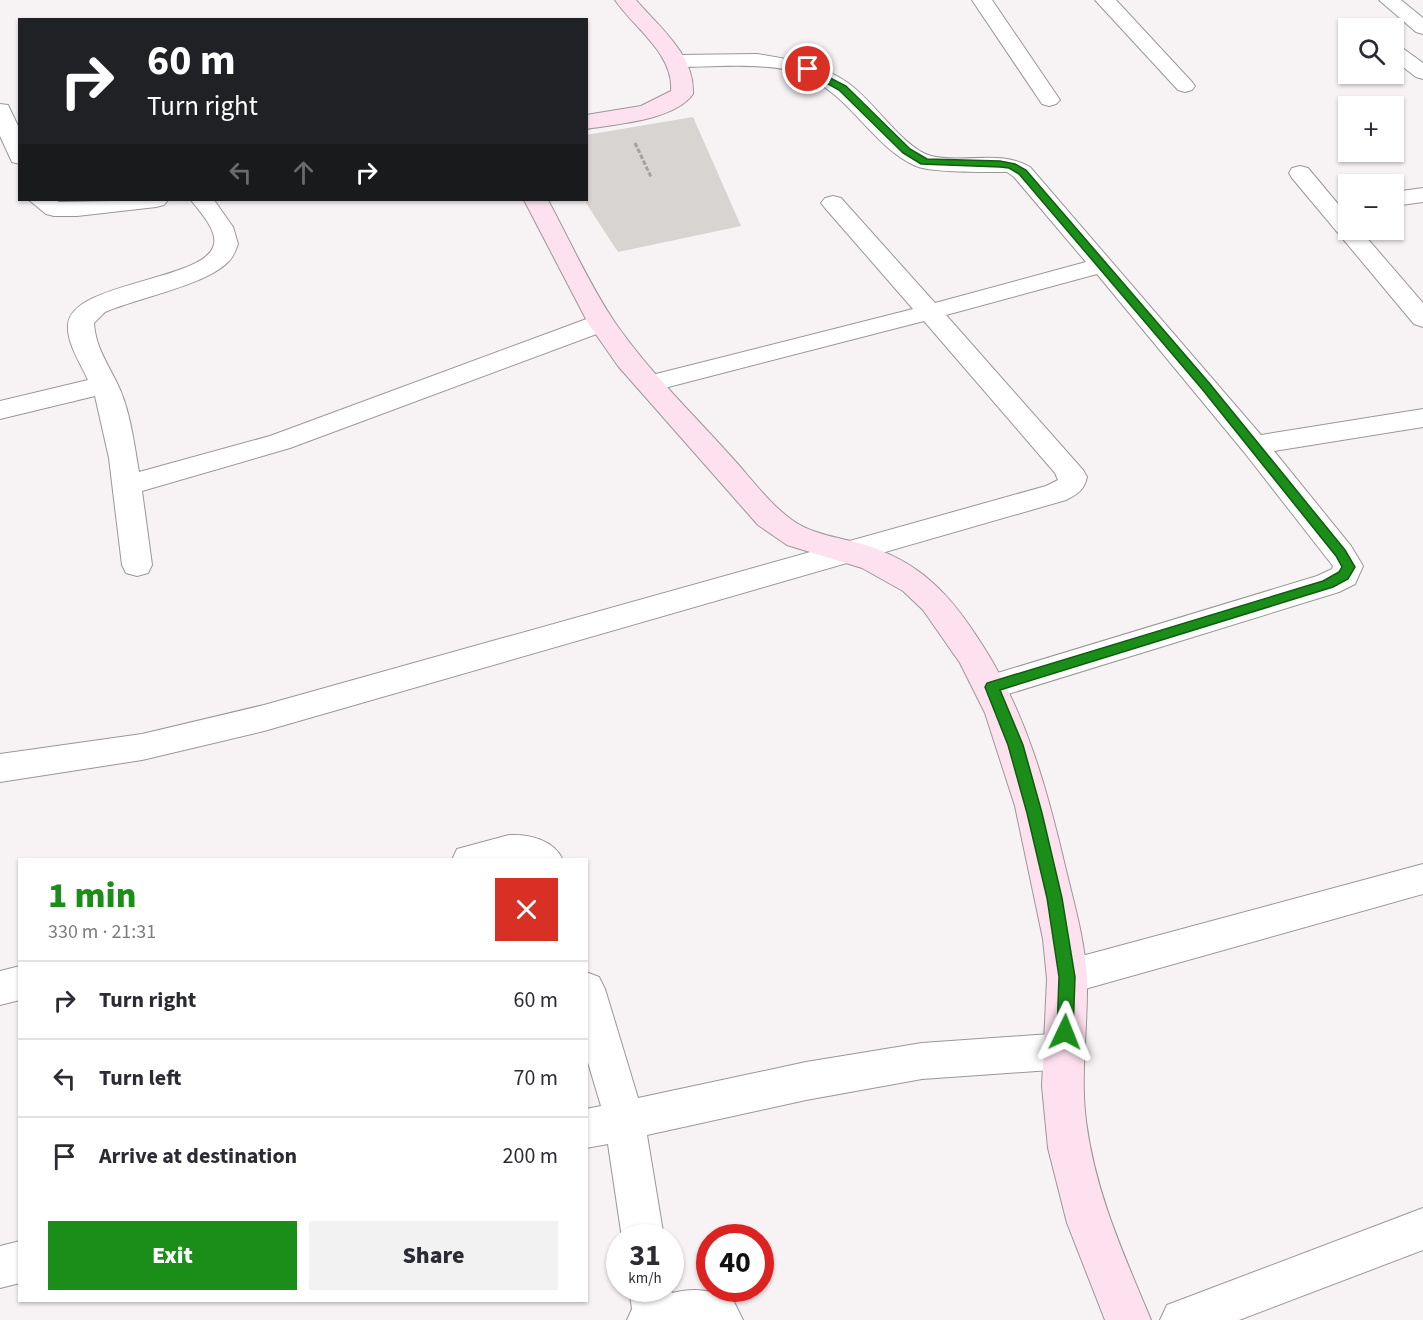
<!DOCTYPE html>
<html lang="en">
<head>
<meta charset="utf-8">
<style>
	:root { --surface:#fff; --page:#f2f2f3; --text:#2b2b33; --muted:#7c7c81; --line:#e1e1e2; --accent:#1a8e18 }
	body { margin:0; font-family:"Source Sans 3",sans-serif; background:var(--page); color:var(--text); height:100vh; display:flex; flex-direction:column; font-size:22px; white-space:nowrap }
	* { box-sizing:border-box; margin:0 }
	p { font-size:20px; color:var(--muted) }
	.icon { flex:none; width:33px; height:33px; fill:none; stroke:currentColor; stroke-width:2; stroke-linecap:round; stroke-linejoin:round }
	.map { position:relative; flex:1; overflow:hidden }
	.drawer { position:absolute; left:18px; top:858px; width:570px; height:444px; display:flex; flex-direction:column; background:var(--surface); border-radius:0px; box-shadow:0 2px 4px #0004 }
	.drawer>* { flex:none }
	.hud { position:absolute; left:18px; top:18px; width:570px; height:183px; border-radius:0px; box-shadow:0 2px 4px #0004; background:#202124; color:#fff; overflow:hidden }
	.fabs { position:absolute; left:1338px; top:18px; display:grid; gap:12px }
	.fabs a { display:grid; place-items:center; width:66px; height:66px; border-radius:0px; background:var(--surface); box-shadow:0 2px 4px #0004; font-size:30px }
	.speed { position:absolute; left:606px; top:1224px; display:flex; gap:12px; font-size:30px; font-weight:700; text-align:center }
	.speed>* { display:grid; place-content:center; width:78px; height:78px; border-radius:50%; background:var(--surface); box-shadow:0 2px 4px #0004; line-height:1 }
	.speed small { font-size:15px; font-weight:400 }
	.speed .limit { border:9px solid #d22; background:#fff; color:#111 }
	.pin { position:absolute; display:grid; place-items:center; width:51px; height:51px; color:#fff; margin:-26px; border:3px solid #fff; border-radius:50%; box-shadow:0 2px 6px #0007 }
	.me { position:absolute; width:66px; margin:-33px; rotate:2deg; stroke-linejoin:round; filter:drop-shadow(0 0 4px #0008) }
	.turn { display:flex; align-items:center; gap:21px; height:126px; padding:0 30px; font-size:27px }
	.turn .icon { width:78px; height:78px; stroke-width:2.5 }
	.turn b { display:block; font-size:42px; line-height:51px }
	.lanes { display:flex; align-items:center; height:57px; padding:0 30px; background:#0003; justify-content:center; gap:30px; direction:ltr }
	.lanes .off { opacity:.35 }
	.round { display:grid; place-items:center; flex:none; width:63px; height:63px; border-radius:0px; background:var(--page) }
	.headline { display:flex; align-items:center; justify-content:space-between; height:102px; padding:0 30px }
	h1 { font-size:36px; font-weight:800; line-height:45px; color:var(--accent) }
	.cta { display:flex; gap:12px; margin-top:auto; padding:12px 30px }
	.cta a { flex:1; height:69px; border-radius:0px; background:var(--accent); color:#fff; font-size:24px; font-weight:800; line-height:69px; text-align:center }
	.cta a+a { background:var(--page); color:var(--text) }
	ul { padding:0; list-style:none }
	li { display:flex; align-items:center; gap:18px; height:78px; padding:0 30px; border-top:2px solid var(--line) }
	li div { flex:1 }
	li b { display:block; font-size:22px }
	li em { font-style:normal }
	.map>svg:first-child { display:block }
	.building { fill:#d8d4d2 }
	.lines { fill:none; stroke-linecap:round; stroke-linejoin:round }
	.street-casing { stroke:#9b9797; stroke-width:2 }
	.secondary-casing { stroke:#9b9797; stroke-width:2 }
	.path { stroke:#a5a1a2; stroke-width:3; stroke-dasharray:4.5 2; stroke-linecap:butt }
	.street { fill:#fff; fill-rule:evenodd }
	.secondary { fill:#fee1ef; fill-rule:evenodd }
	.route { fill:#1a8e18; stroke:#115c10; stroke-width:1.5 }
</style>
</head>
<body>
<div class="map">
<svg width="1423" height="1320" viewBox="0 0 1423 1320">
	<rect width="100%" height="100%" fill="#f7f2f3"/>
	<path class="building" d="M693,117L741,226L618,252L586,203V135Z"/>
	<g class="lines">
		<defs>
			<path id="street" d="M972,0H992L1060,100L1056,104L1049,106L1042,104Z
				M1095,0H1116L1192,82L1195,86L1192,90L1185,92L1178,90Z
				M1379,0H1401L1423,18V34L1416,32Z
				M1394,45L1401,47L1423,63V79L1416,77L1394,60Z
				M757,54C791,60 819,63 848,83C872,99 904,149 931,156C963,164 1000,149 1030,167L1261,435L1423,409V427L1274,451L1351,546L1363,566L1355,584L1339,592L992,699L981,696L976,687L981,678L1317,576L1332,569L1333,566L1244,452L1097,274L946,315L1083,470L1087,477C1084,490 1078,494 1066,500L264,731L142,760L0,782V754L142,734L264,705L1046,486L1058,480L1055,473L924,321L649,392L640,390L636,384L640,378L913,309L825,208L821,203L825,198L833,196L841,198L935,303L1086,262L1014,177L1007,172C987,172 932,173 916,166C874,148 851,96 804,75C773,61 711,67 677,67L670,65L667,61L670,57L677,55Z
				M0,104L8,105L20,130V164L12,162L0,136Z
				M1300,166L1308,168L1348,216V230H1360L1423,303V327L1414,324L1292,178L1289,173L1292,168Z
				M1423,188V202L1394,206V192Z
				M29,200H56L59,202L168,200L164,205L156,207L77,216H54L46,214Z
				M191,200H214L233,227L238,244C236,249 234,256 229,261C207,285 137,298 105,312L94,323C95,345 107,363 117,383C130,409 134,443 139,472L270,436L592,317L601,315L610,317L614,323L610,329L290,448L142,491L152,565L148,573L137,576L126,573L122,565L109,458L95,396L0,419V401L88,380C81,364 67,344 68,325C71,281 208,281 214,244C217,229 199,211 191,200Z
				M509,835C530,834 554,840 563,860H452L457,849Z
				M1423,864V894L1067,994L1054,989L1048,977L1054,965L1067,960Z
				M20,966V1000L0,1005V971Z
				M586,972L599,977L605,989L638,1098L806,1062L922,1043L1064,1033L1078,1038L1083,1051L1078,1064L1064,1069L922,1079L806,1100L647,1135L664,1238H622L608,1144L586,1148V1109L601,1106L586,1056Z
				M1423,1208V1250L1239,1320H1160L1167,1305Z
				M20,1241V1283L0,1288V1246Z
				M670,1286L672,1293C696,1287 711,1290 733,1300L743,1320H627L632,1309L629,1288H670Z"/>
			<path id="secondary" d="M615,0H636C660,28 695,55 693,94C675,120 616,124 586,129V115L641,106L671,91C674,54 635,29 615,0Z
				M524,200H548C569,239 591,288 616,324C648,370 689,410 727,452C748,474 767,502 792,520C813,535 838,537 862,544C921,562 951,595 983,646C1026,713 1047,789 1065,866C1074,903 1085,941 1087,979C1088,1027 1080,1074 1086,1121C1095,1192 1124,1255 1151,1320H1105L1067,1223L1048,1148L1042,1086L1047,979L1043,939L1015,806L985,713L960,663L923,610L903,591L862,568L787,545L758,525L618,366L588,323Z"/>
		</defs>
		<use href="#street" class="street-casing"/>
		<use href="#secondary" class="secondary-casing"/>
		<path class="path" d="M635,143L651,177"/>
		<use href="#street" class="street"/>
		<use href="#secondary" class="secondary"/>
	</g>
	<path class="route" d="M805,68H811L846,86L910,149L927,159L1000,161L1015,164L1026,170L1210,384L1345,550L1355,567L1348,579L1333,587L1000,690L1023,745L1042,813L1062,898L1075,977L1073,1032L1071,1038L1065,1040L1059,1038L1057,1032L1059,977L1047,898L1027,813L1008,745L985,687L987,683L1323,581L1339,572L1342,567L1336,556L1202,389L1019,174L1009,168L1000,167L921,164L903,153L839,90L805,71Z"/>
</svg>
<div class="fabs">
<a><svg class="icon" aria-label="search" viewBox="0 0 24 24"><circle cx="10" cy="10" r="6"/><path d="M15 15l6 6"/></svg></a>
<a>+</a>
<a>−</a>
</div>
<div class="speed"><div>31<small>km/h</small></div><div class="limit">40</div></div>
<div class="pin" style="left:808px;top:69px;background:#d93025"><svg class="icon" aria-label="arrive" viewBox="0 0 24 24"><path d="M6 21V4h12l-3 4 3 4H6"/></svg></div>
<svg class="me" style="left:1065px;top:1032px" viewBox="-20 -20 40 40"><path d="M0-17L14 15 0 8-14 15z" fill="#1a8e18" stroke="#fff" stroke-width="4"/></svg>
<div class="hud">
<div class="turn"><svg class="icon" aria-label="right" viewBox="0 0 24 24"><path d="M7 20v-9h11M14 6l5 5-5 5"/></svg><div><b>60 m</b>Turn right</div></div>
<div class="lanes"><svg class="icon off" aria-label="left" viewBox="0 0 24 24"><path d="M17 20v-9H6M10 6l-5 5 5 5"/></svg><svg class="icon off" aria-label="ahead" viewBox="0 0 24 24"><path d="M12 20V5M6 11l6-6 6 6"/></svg><svg class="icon" aria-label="right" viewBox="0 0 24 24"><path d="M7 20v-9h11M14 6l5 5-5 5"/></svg></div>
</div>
<section class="drawer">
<div class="headline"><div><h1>1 min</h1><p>330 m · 21:31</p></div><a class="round" style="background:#d93025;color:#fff"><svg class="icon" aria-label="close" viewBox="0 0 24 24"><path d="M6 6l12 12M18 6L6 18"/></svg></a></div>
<ul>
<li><svg class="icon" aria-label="right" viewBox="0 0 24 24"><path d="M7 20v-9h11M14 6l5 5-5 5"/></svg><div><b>Turn right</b></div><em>60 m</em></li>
<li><svg class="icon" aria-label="left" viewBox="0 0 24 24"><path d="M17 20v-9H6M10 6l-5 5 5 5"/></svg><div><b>Turn left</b></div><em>70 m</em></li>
<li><svg class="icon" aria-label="arrive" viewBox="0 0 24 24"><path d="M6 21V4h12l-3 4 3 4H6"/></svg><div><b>Arrive at destination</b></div><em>200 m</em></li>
</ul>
<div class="cta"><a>Exit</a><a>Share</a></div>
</section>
</div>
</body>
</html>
